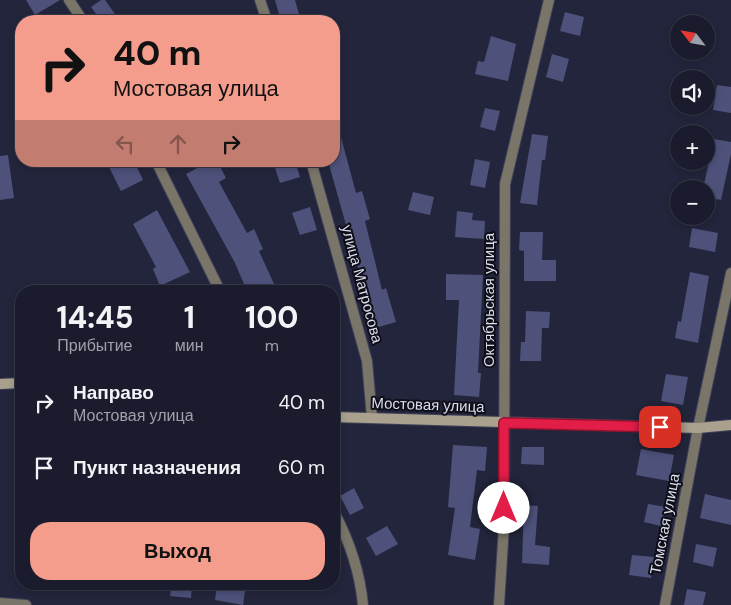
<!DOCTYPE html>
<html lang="ru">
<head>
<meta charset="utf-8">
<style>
	:root { --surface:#1a1c2d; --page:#232535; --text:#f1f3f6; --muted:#9fa1aa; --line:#383a49; --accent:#f49d8d }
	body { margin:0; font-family:"DM Sans",sans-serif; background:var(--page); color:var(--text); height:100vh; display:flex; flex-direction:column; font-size:19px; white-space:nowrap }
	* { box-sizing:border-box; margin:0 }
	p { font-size:16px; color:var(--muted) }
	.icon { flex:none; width:28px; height:28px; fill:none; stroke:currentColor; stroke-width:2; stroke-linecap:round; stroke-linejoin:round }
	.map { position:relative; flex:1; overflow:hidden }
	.drawer { position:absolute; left:15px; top:285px; width:325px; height:305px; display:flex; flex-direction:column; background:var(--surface); border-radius:20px; box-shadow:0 2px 8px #0003,0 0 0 1px var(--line) }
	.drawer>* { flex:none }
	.banner { position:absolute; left:15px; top:15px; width:325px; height:152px; border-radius:20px; box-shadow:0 2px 8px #0003,0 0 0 1px var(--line); background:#f49d8d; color:#111; overflow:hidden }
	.needle { width:32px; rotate:301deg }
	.buttons { position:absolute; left:670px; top:15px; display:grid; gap:10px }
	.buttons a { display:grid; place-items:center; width:45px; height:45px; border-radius:50%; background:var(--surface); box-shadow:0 2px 8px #0003,0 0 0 1px var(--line); font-size:25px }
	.pin { position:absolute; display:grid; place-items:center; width:42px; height:42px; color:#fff; margin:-21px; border-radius:10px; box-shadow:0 2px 8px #0006 }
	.me { position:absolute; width:55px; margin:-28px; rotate:0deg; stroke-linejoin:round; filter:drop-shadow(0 0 4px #0008) }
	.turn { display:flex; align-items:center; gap:18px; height:105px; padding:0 15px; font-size:22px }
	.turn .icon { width:65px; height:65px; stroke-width:2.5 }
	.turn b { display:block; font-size:35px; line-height:42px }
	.lanes { display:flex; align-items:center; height:48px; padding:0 15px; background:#0003; justify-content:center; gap:25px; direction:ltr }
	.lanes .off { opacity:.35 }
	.eta { display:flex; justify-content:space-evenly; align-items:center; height:85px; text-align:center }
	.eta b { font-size:30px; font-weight:800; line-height:35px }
	.primary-button { display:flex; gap:10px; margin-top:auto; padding:10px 15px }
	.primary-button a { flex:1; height:58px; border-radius:20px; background:var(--accent); color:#111; font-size:20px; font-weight:800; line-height:58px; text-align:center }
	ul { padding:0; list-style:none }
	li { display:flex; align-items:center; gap:15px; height:65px; padding:0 15px }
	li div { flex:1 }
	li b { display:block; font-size:19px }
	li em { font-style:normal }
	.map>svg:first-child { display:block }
	.building { fill:#4e517a }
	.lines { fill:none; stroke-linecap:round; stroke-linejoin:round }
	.street-casing { stroke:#404258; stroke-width:12 }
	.secondary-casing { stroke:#404258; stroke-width:12 }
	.street { stroke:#7a7569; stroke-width:10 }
	.secondary { stroke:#a9a18d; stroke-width:10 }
	.route-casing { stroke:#92132f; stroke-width:12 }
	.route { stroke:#e11d48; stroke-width:9 }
	.labels { text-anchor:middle; stroke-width:4; stroke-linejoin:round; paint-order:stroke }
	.street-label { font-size:15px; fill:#dbddec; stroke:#0e0f19 }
</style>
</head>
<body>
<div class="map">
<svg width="731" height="605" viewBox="0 0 731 605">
	<rect width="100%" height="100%" fill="#23253c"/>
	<path class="building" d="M26,0H60L35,15Z
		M101,0H105L120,21H101L91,7Z
		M275,0H295L301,21H281Z
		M565,12L584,17L580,36L560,31Z
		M491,36L516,44L508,81L475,74L478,61L484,62Z
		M552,54L569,59L563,82L546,77Z
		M717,85L731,87V113L713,110Z
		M485,108L500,111L495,131L480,127Z
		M334,126H338L356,193L362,191L370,219L365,221L382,290L386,288L396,322L375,328L328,161H334Z
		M532,134L548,136L545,160H542L537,205L520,203Z
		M714,139L731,142V154L721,200L706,197V189H703Z
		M8,155L14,198L0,200V156Z
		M475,159L490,162L485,188L470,185Z
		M106,161H134L143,180L121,191Z
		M210,161H217L226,178L219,182L247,233L254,229L263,249L259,251L275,286L264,291H247L235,263L186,174Z
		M286,161H295L300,177L280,183L274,165Z
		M413,192L434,197L430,215L408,210Z
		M310,207L317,230L300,235L292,213Z
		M157,210L190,272L160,286L153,269L156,267L133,224Z
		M457,211L473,213L472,220L485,221L484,239L455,237Z
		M692,228L718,233L715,252L689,247Z
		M520,232H543L542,260H556V281H524V251L519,250Z
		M690,272L709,276L698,343L675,338L678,321L681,322Z
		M446,274L483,275L478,373H481L479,397L454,395L459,300H446Z
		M526,311L550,312L549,328H542L541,361H520L521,342H525Z
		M666,374L688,377L683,405L661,401Z
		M453,445L487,447L485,471L477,470L470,527L480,529L475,560L448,555L455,508L448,507Z
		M522,447H544V465L521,464Z
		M641,449L674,455L669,481L636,475Z
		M354,488L364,508L350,515L340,496Z
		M705,494L731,500V525L700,518Z
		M648,504L666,507L661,526L644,522Z
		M524,505L538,506L535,545L550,547L549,565L522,563Z
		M387,526L398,544L376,556L366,538Z
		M696,544L717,548L713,567L693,562Z
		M632,555L654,557L651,578L629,575Z
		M172,584H192L191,598L170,596Z
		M217,584H246L243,605L215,600Z
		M687,589L706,592L703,605H684Z"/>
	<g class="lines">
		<defs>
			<path id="street" d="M69,0L83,21
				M260,0L267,21
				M156,161L220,291
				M311,161L367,361L372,418
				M334,512C349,540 360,573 363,605
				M0,603L26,605
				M499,605L504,526L505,184L549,0
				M665,605L698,428L731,273"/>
			<path id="secondary" d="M0,384L21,383
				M334,417L698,428L731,425"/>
		</defs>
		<use href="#street" class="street-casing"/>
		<use href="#secondary" class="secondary-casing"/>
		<use href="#street" class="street"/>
		<use href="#secondary" class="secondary"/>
	</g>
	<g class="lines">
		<defs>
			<path id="route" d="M504,508V423L660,427"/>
		</defs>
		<use href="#route" class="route-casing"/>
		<use href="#route" class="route"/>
	</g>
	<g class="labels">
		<g class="street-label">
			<text transform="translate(362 284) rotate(75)" y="5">улица Матросова</text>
			<text transform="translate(489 300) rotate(-90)" y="5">Октябрьская улица</text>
			<text transform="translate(428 405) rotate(2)" y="5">Мостовая улица</text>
			<text transform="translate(665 524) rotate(-79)" y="5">Томская улица</text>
		</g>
	</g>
</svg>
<div class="buttons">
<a><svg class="needle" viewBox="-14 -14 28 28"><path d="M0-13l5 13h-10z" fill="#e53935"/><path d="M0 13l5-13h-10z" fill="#9fa1aa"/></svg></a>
<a><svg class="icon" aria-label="sound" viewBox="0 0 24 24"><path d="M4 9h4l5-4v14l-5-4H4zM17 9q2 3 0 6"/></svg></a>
<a>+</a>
<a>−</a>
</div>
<div class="pin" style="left:660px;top:427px;background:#d93025"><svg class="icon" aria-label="arrive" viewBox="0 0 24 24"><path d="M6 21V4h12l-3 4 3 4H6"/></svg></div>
<svg class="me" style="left:504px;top:508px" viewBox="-20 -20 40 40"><circle r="19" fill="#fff"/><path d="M0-13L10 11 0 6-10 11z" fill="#e11d48"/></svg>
<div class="banner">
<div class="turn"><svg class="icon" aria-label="right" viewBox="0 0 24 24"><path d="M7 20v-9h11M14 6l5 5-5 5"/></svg><div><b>40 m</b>Мостовая улица</div></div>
<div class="lanes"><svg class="icon off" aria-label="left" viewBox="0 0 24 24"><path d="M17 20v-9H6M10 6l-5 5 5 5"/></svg><svg class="icon off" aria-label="ahead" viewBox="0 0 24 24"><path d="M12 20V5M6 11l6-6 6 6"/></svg><svg class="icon" aria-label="right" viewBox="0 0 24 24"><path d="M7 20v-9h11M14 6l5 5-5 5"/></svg></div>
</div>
<section class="drawer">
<div class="eta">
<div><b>14:45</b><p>Прибытие</p></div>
<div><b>1</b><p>мин</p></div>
<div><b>100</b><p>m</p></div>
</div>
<ul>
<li><svg class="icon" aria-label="right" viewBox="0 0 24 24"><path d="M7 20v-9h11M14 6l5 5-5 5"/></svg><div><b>Направо</b><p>Мостовая улица</p></div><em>40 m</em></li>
<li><svg class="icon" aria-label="arrive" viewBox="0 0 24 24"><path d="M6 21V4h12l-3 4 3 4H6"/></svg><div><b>Пункт назначения</b></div><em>60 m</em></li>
</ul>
<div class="primary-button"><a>Выход</a></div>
</section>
</div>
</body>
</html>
